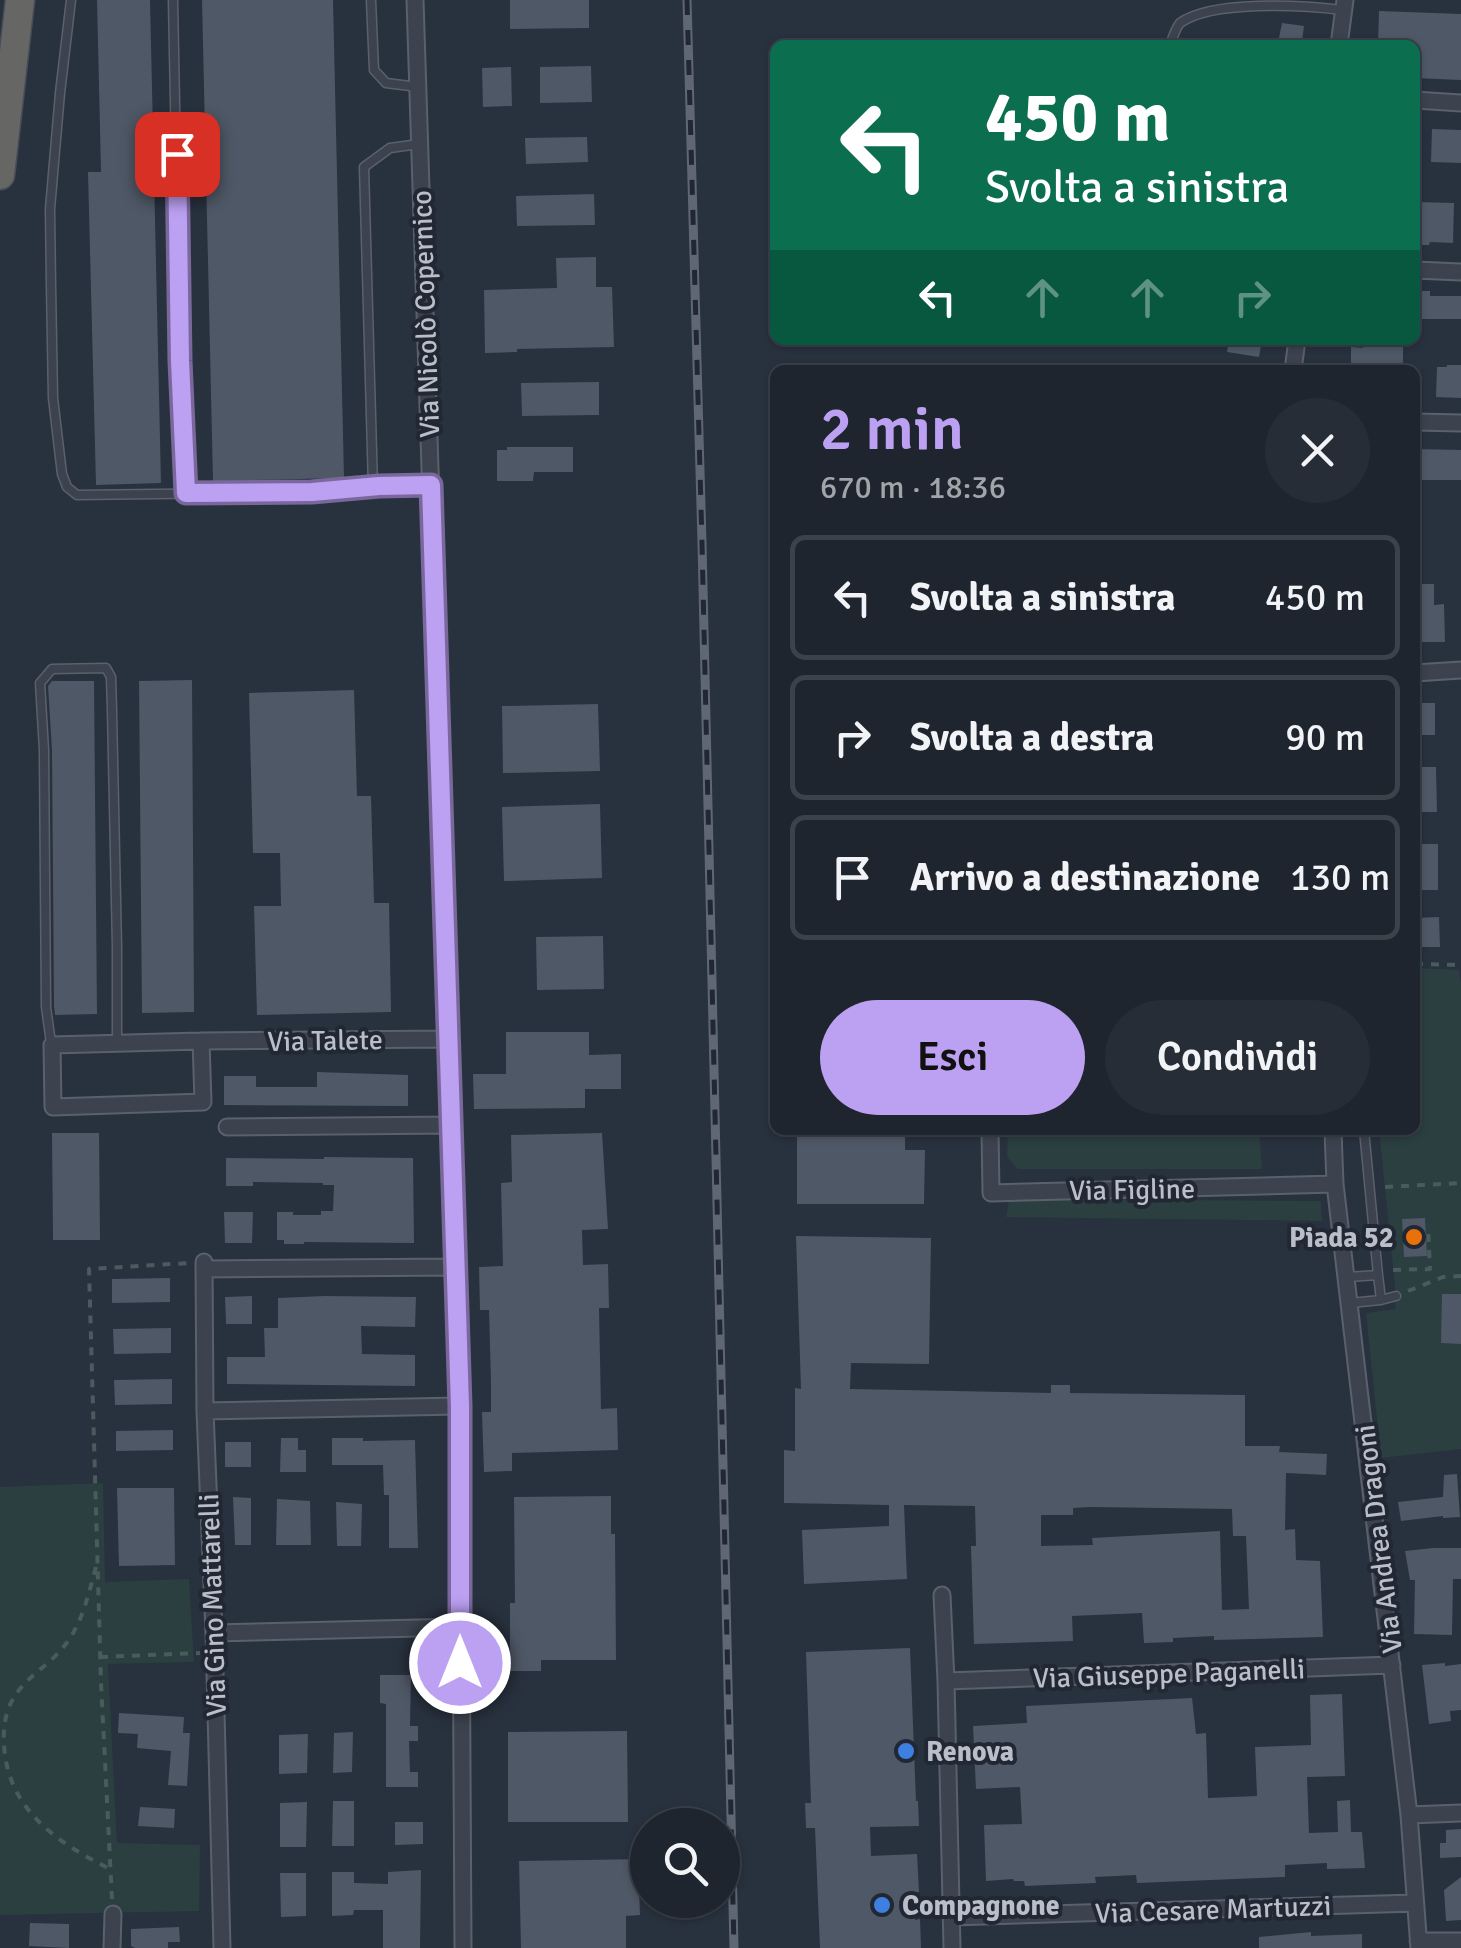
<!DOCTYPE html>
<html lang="it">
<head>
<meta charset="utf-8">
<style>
	:root { --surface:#1e252e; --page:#262d36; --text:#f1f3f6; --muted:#a1a5aa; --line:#3c424a; --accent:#bca0f2 }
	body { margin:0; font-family:Signika,sans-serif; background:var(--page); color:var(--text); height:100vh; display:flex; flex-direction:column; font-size:38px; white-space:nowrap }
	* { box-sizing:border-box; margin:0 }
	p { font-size:32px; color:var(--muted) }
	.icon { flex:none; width:55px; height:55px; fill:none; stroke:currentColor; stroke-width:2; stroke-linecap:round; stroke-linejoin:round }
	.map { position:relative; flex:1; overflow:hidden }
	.panel { position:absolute; left:770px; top:365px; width:650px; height:770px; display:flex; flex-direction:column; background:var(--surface); border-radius:15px; box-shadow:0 2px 8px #0004,0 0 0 2px var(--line) }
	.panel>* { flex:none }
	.top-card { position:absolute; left:770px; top:40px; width:650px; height:305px; border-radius:15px; box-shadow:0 2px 8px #0004,0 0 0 2px var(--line); background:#0b6e4f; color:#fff; overflow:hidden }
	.buttons { position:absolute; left:630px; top:1808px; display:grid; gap:20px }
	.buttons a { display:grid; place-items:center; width:110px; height:110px; border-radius:50%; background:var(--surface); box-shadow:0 2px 8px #0004,0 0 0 2px var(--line); font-size:50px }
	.pin { position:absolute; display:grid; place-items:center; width:85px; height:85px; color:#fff; margin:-42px; border-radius:20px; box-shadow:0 5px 15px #0006 }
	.me { position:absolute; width:110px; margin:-55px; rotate:0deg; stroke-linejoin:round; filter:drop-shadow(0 0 8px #0008) }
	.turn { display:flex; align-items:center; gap:35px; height:210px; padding:0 50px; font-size:45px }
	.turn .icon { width:130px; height:130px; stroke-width:2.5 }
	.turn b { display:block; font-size:70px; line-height:85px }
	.lanes { display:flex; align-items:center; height:95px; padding:0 50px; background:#0003; justify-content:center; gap:50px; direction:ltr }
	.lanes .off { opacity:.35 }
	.round { display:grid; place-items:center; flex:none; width:105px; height:105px; border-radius:52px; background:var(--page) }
	.head { display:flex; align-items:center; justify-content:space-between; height:170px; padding:0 50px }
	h1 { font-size:60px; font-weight:600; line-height:75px; color:var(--accent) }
	.button { display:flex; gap:20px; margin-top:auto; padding:20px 50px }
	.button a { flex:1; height:115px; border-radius:60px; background:var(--accent); color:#111; font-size:40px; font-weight:600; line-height:115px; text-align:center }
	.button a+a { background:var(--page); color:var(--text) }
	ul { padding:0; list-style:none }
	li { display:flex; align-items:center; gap:30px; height:125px; margin:0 20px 15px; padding:0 30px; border:5px solid var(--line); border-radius:15px }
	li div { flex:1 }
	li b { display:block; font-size:38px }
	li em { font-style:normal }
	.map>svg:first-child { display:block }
	.green { fill:#2b3e40 }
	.building { fill:#4f5866; fill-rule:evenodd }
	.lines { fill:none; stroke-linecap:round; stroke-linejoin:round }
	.service-casing { stroke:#5a616c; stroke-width:11 }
	.minor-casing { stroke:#5a616c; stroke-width:19 }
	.trunk-casing { stroke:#474e59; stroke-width:31 }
	.path { stroke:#4a5b5e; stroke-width:4; stroke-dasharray:8 8; stroke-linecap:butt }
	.service { stroke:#3c434e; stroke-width:8 }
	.minor { stroke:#3c434e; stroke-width:15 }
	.trunk { stroke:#666664; stroke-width:28 }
	.rail-casing { stroke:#5f6775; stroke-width:9 }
	.rail { stroke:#212833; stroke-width:5; stroke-dasharray:15; stroke-linecap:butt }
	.route-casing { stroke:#7a689d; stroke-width:25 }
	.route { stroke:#bca0f2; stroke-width:18 }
	.food-dot { fill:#e8710a; stroke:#212833; stroke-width:4 }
	.shop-dot { fill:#3f7fe0; stroke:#212833; stroke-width:4 }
	.labels { text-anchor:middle; stroke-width:8; stroke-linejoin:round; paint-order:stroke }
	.street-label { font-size:28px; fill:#b9bec9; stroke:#212833 }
	.poi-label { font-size:28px; font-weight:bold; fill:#b9bec9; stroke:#212833; text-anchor:start }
</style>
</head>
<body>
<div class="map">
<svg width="1461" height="1948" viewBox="0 0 1461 1948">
	<rect width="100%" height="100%" fill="#28313e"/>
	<path class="green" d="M1415,968L1459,970L1461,983V1449L1381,1458L1366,1313L1395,1309L1396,1296L1379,1130H1415Z
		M1008,1130H1259L1262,1169H1018L1007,1157Z
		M1016,1199L1321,1201L1322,1221L1006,1217L1009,1201Z
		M103,1483L105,1582L189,1579L194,1662L108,1664L117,1843L200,1845L199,1911L0,1915V1487Z"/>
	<path class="building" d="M97,0H150L161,483L96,485L88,172H101Z
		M202,0H333L344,478L213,481Z
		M510,0H589V28L510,29Z
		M1379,11L1461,14V80L1415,78V45H1378Z
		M1282,23L1304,26L1302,41L1279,38Z
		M591,66L592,102L540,103V67Z
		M511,67L512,106L483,107L482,68Z
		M1432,129L1461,130V163L1431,162Z
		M587,137L588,162L526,164L525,138Z
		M594,194L595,225L517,226L516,196Z
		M1415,202L1454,203L1453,243L1430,242L1429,245H1415Z
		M596,257V287H612L614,347L517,349V352L485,353L484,290L557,288L556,258Z
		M1415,291H1430V296H1461V319H1415Z
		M1229,340H1262L1259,357L1227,352Z
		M1363,340H1403V370H1351V347L1363,348Z
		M1447,365H1461V398L1436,397L1437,367H1447Z
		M599,382V415L522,416L521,383Z
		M507,447H573V472H534L533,481H497V450H507Z
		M1415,449L1461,450V480H1415Z
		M1420,584H1434V605L1444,604L1445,642H1417L1416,605H1420Z
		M192,680L194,1012L142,1013L139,681Z
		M52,681H94L97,1014L55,1015L54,1006L52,750L48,686Z
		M354,690L357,796H371L374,903H389L391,1012L257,1015L254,906H281L280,853H253L249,693Z
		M1415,703H1435V735H1415Z
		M598,704L600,771L503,773L502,706Z
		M1415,767H1436L1437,812H1415Z
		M600,804L602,878L504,881L502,807Z
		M1415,844H1438V890H1415Z
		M1439,917L1440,947H1415V918Z
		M603,936L604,989L537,990L536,937Z
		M506,1032H589V1055L621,1054V1089H585V1108L474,1109L473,1074H506Z
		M317,1072L408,1075V1106L224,1105V1076H256V1087H317Z
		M797,1130H905V1150H925L924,1204H797Z
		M52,1133H99L100,1240H53Z
		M602,1133L608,1229L582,1230L583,1265L608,1264L609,1308H599L601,1409L617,1408L618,1450L512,1453V1471L484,1472L482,1412H491V1382L489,1310H480L479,1267L503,1266L501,1183L512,1182L511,1135Z
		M324,1157L413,1158L414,1243L304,1242V1244H284V1240H277V1212H293V1215H321V1211H333L334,1185H323V1183L253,1182V1186H226V1158L324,1159Z
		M224,1212H253L252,1243H225Z
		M1425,1218L1427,1256L1404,1257L1402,1219Z
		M796,1236L931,1238L929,1364L851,1363L850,1389L1051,1393V1385H1070V1393L1245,1395V1446H1280L1279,1452L1327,1454L1326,1475L1286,1473L1285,1530L1295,1529L1296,1560L1320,1561L1323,1637L1214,1640V1636L1173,1638V1642L1144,1643L1142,1613L1072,1616L1073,1641L974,1644L971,1546H976L975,1506L904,1505L907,1579L804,1584L802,1530L889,1526V1505L784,1503V1450L795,1451V1388L801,1389ZM1090,1507L1232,1509L1233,1536H1246L1249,1609L1222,1610L1220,1531L1092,1538L1093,1545L1041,1546V1515H1073V1508Z
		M170,1278V1302L112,1303V1279Z
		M1442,1294H1461V1344L1441,1343Z
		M252,1296V1324H226L225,1297Z
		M325,1296L416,1297L415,1327L361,1326L362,1354L415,1355V1386L227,1384V1357H265L264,1328H278V1298Z
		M171,1328V1353L114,1354L113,1329Z
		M172,1379V1404L115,1405L114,1380Z
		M173,1430V1450L116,1451V1431Z
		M281,1438H298V1450H306V1472H280Z
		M332,1438H363V1441L415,1440L418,1548H389V1495H384L383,1465H332Z
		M225,1442H251V1467H225Z
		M1457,1474L1460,1517L1443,1518V1516L1401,1521L1398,1502L1443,1497L1444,1475Z
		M117,1488H174L175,1565L119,1566Z
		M611,1496V1534H615L616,1660H541V1671H510V1603H515L514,1497Z
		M233,1497L251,1498V1545H235Z
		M277,1499L310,1501L311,1545H276Z
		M336,1502L362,1504L361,1546H337Z
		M1433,1548H1461V1579H1453L1452,1635L1414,1634L1415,1580H1410L1405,1551Z
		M910,1648L916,1801H918L919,1826L870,1827L871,1856L917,1854L919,1892H914L915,1920L920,1919L921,1948H820L815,1828H806L805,1803H811L806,1652Z
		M1445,1663V1666L1461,1664V1710L1450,1711L1451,1721L1429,1724L1422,1665Z
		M380,1675H411L410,1726H418V1741H409L410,1772H418V1787H386V1704L380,1703Z
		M1342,1694L1345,1776L1307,1777L1309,1833L1338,1832L1337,1801L1350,1800L1351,1832H1362L1365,1868L1327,1869V1863L1285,1865V1877L1137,1883L1136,1875L1095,1877L1096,1883L1025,1886L1024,1881H1014L1013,1879L986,1881L984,1825L1022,1824L1020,1787L976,1789L973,1726L1027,1723L1026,1706L1192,1698L1196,1734L1206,1733L1208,1798L1257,1796L1255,1747L1311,1745L1310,1695Z
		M119,1713L184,1717L183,1733H190L187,1786L168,1785L171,1751L137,1748L138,1734L118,1733Z
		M627,1731L628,1822H508V1732Z
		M353,1732L352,1772L333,1773L334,1733Z
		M308,1734L307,1773L279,1774V1735Z
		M333,1801H354V1846H332Z
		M307,1802L306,1847H280V1803Z
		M140,1807L175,1809L174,1828L138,1826Z
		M395,1822H423V1844L395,1845Z
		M1461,1829V1857L1440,1858V1843H1446V1830Z
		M647,1859V1888H639L640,1915L626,1916V1948H521L519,1861Z
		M421,1870L420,1948H383V1910H354L353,1915L332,1916V1872H354V1883L388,1884V1872Z
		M280,1873H306V1916L281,1917Z
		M1461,1877V1920L1446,1921L1444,1890Z
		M30,1923L69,1924V1948L29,1946Z
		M179,1927L180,1942H168V1948H135L131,1946V1929Z
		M1311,1932V1936L1362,1934V1948H1259V1937Z"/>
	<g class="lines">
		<defs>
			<path id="service" d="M71,0L60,93L50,209L51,286L53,398L62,474L67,487L77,495L312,492L379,486L430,485
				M173,0L180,361L185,493
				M371,0L374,70L386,83L418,87
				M1170,45C1173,38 1175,29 1180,23C1212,0 1301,5 1343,10
				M373,487L364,167L390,148L419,144
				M51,1043L46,1007L44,750L40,683L52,669L106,668L111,677L112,711L117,947V1043
				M1378,1275L1381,1300
				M1348,1277L1378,1275L1364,1130
				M1350,1303L1381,1300L1396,1296"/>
			<path id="minor" d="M415,0L460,1406L463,1948
				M1339,45L1345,0
				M1415,100L1461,103
				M1415,270L1461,272
				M1293,370L1297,340
				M1415,422L1461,423
				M1415,673L1461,670
				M201,1041L203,1102L53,1107L52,1045L201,1041L450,1039
				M227,1127L452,1125
				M990,1130L991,1193L1335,1184
				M1333,1130L1335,1184L1409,1815L1419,1948
				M204,1262L205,1411L214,1633L222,1948
				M205,1269L457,1267
				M205,1411L460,1406
				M942,1595L946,1681L952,1948
				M214,1633L460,1627
				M946,1681L1392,1665
				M1409,1815L1461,1813
				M951,1917L1415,1903
				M1418,1941H1461
				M112,1948L113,1914"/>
			<path id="trunk" d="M0,175L20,0"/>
		</defs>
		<use href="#service" class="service-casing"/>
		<use href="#minor" class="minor-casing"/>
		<use href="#trunk" class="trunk-casing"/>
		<path class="path" d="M1415,964L1461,965
			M1385,1187L1461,1183
			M1393,1270L1430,1269L1428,1229
			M1408,1291L1443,1277L1461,1276
			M96,1567C88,1595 83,1622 65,1645C47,1669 22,1677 9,1707C6,1714 5,1722 4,1729C0,1804 52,1840 110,1869
			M100,1657L200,1653
			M112,1899L101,1683L89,1269L189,1263"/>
		<use href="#service" class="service"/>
		<use href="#minor" class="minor"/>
		<use href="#trunk" class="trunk"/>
		<defs>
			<path id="rail" d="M687,0L702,543L734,1948"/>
		</defs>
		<use href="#rail" class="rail-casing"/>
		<use href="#rail" class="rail"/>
	</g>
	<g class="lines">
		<defs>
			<path id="route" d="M177,154L180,361L186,493L312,492L379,486L431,485L460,1406V1663"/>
		</defs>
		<use href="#route" class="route-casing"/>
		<use href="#route" class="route"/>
	</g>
	<circle class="food-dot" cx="1414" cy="1237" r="10"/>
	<g class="shop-dot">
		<circle cx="906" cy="1751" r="10"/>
		<circle cx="882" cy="1905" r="10"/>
	</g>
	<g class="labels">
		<g class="street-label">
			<text transform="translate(425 314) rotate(-92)" y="10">Via Nicolò Copernico</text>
			<text transform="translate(325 1040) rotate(-1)" y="10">Via Talete</text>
			<text transform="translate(1132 1189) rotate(-1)" y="10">Via Figline</text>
			<text transform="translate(1378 1539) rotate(-97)" y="10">Via Andrea Dragoni</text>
			<text transform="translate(212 1605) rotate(-92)" y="10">Via Gino Mattarelli</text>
			<text transform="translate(1169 1673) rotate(-2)" y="10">Via Giuseppe Paganelli</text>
			<text transform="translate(1213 1909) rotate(-2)" y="10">Via Cesare Martuzzi</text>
		</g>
		<g class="poi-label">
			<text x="1394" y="1247" text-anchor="end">Piada 52</text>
			<text x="926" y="1761">Renova</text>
			<text x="902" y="1915">Compagnone</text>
		</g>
	</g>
</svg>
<div class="buttons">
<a><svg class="icon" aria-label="search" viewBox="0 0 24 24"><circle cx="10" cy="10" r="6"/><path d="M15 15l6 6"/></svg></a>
</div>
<div class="pin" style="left:177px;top:154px;background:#d93025"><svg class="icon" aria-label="arrive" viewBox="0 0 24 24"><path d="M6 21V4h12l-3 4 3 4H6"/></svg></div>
<svg class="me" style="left:460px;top:1663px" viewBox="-20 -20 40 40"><circle r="17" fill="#bca0f2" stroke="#fff" stroke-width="3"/><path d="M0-11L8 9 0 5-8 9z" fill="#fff"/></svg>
<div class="top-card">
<div class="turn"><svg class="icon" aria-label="left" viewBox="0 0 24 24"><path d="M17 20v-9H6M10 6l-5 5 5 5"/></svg><div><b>450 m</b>Svolta a sinistra</div></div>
<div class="lanes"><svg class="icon" aria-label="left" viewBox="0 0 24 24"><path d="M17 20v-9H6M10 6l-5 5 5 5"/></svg><svg class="icon off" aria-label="ahead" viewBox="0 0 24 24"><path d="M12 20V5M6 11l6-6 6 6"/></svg><svg class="icon off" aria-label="ahead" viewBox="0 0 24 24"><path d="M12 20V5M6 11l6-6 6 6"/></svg><svg class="icon off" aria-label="right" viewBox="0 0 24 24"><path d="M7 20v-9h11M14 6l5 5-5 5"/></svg></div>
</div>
<section class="panel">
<div class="head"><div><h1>2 min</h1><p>670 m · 18:36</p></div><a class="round"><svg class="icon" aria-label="close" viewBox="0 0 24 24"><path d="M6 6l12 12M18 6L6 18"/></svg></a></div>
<ul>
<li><svg class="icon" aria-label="left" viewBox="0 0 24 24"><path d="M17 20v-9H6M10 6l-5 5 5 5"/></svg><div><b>Svolta a sinistra</b></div><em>450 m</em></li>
<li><svg class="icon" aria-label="right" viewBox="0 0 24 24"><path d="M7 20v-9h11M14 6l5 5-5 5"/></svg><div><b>Svolta a destra</b></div><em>90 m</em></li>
<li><svg class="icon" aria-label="arrive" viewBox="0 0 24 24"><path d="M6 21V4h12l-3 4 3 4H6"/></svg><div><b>Arrivo a destinazione</b></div><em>130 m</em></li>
</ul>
<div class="button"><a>Esci</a><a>Condividi</a></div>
</section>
</div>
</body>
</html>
